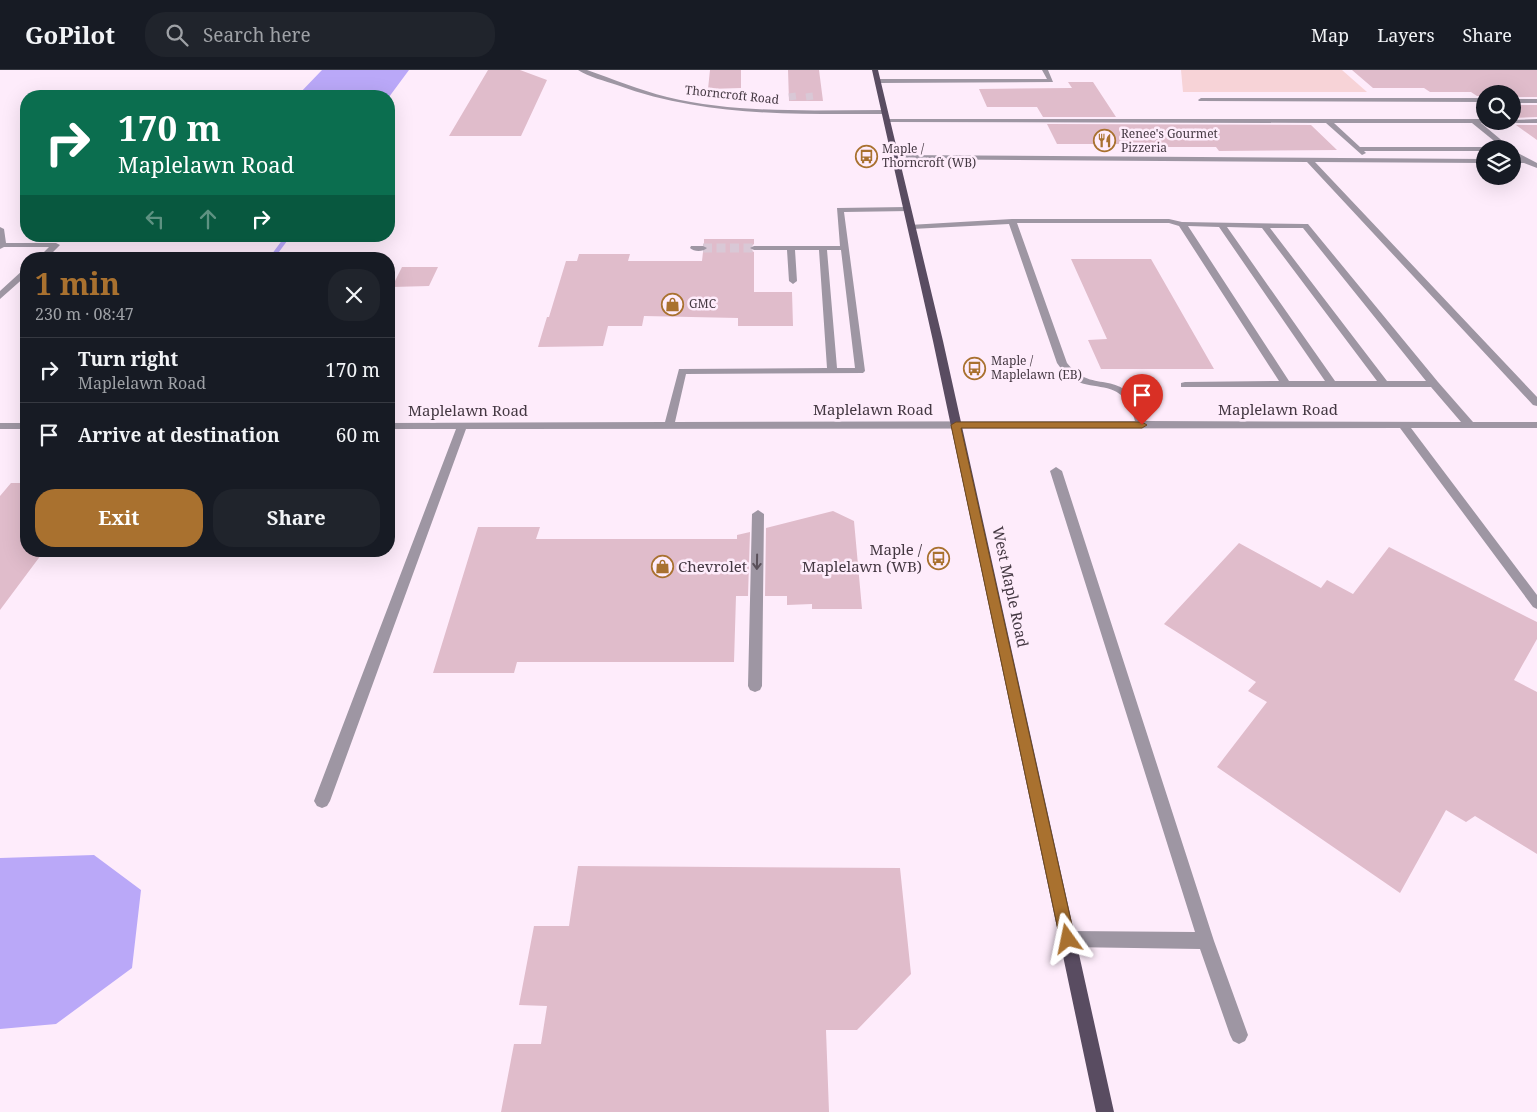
<!DOCTYPE html>
<html lang="en">
<head>
<meta charset="utf-8">
<style>
	:root { --surface:#171b24; --page:#20242c; --text:#f1f3f6; --muted:#9ea1a6; --line:#363941; --accent:#a9712f }
	body { margin:0; font-family:"Noto Serif",serif; background:var(--page); color:var(--text); height:100vh; display:flex; flex-direction:column; font-size:19px; white-space:nowrap }
	* { box-sizing:border-box; margin:0 }
	p { font-size:16px; color:var(--muted) }
	.icon { flex:none; width:28px; height:28px; fill:none; stroke:currentColor; stroke-width:2; stroke-linecap:round; stroke-linejoin:round }
	.map { position:relative; flex:1; overflow:hidden }
	.drawer { position:absolute; left:20px; top:182px; width:375px; height:305px; display:flex; flex-direction:column; background:var(--surface); border-radius:20px; box-shadow:0 5px 20px #0002 }
	.drawer>* { flex:none }
	.banner { position:absolute; left:20px; top:20px; width:375px; height:152px; border-radius:20px; box-shadow:0 5px 20px #0002; background:#0b6e4f; color:#fff; overflow:hidden }
	.buttons { position:absolute; left:1476px; top:15px; display:grid; gap:10px }
	.buttons a { display:grid; place-items:center; width:45px; height:45px; border-radius:50%; background:var(--surface); box-shadow:0 5px 20px #0002; font-size:25px }
	.pin { position:absolute; display:grid; place-items:center; width:42px; height:42px; color:#fff; margin:-51px -21px; border-radius:50% 50% 50% 0; rotate:-45deg; box-shadow:0 0 5px #0007 }
	.pin .icon { rotate:45deg }
	.me { position:absolute; width:55px; margin:-28px; rotate:348deg; stroke-linejoin:round; filter:drop-shadow(0 0 4px #0008) }
	.turn { display:flex; align-items:center; gap:18px; height:105px; padding:0 15px; font-size:22px }
	.turn .icon { width:65px; height:65px; stroke-width:2.5 }
	.turn b { display:block; font-size:35px; line-height:42px }
	.lanes { display:flex; align-items:center; height:48px; padding:0 15px; background:#0003; justify-content:center; gap:25px; direction:ltr }
	.lanes .off { opacity:.35 }
	.round { display:grid; place-items:center; flex:none; width:52px; height:52px; border-radius:20px; background:var(--page) }
	.summary { display:flex; align-items:center; justify-content:space-between; height:85px; padding:0 15px }
	h1 { font-size:30px; font-weight:700; line-height:38px; color:var(--accent) }
	.cta { display:flex; gap:10px; margin-top:auto; padding:10px 15px }
	.cta a { flex:1; height:58px; border-radius:20px; background:var(--accent); color:#fff; font-size:20px; font-weight:700; line-height:58px; text-align:center }
	.cta a+a { background:var(--page); color:var(--text) }
	ul { padding:0; list-style:none }
	li { display:flex; align-items:center; gap:15px; height:65px; padding:0 15px; border-top:1px solid var(--line) }
	li div { flex:1 }
	li b { display:block; font-size:19px }
	li em { font-style:normal }
	header { display:flex; align-items:center; gap:30px; box-sizing:border-box; height:70px; padding:0 25px; background:var(--surface); border-bottom:1px solid var(--line) }
	header strong { font-size:24px }
	nav { display:flex; gap:28px; margin-inline-start:auto; font-size:18px }
	.search { width:350px; height:45px; background:var(--page); display:flex; align-items:center; gap:12px; box-sizing:border-box; padding:0 18px; border-radius:20px; color:var(--muted); font-size:19px }
	.map>svg:first-child { display:block }
	.green { fill:#f7d3d7 }
	.water { fill:#baa8f8 }
	.lines { fill:none; stroke-linecap:round; stroke-linejoin:round }
	.stream { stroke:#baa8f8; stroke-width:4.5 }
	.building { fill:#e0bccb }
	.minor-tunnel-far1 { stroke:#d9c8d6; stroke-width:7; stroke-dasharray:7 3; stroke-linecap:butt }
	.minor-tunnel { stroke:#d9c8d6; stroke-width:9; stroke-dasharray:9 4.5; stroke-linecap:butt }
	.minor { fill:#9e96a3; fill-rule:evenodd }
	.major { fill:#594c61; fill-rule:evenodd }
	.oneway { stroke:#5a505a }
	.route { fill:#a9712f; stroke:#6e491f }
	.labels { text-anchor:middle; stroke-width:5; stroke-linejoin:round; paint-order:stroke }
	.far-street-label { font-size:12px; fill:#443842; stroke:#feecfb }
	.far-poi-label { font-size:12px; fill:#443842; stroke:#feecfb; text-anchor:start }
	.street-label { font-size:15px; fill:#443842; stroke:#feecfb }
	.poi-label { font-size:15px; fill:#443842; stroke:#feecfb; text-anchor:end }
</style>
</head>
<body>
<header>
<strong>GoPilot</strong>
<div class="search"><svg class="icon" aria-label="search" viewBox="0 0 24 24"><circle cx="10" cy="10" r="6"/><path d="M15 15l6 6"/></svg>Search here</div>
<nav><a>Map</a><a>Layers</a><a>Share</a></nav>
</header>
<div class="map">
<svg width="1537" height="1042" viewBox="0 0 1537 1042">
	<rect width="100%" height="100%" fill="#feecfb"/>
	<path class="green" d="M1181,0H1342L1367,22H1183Z"/>
	<path class="water" d="M322,0H409L389,27L297,26Z
		M94,785L141,820L132,898L56,954L0,959V788Z"/>
	<g class="lines">
		<path class="stream" d="M271,189L288,166"/>
	</g>
	<path class="building" d="M488,0H520L547,10L521,66H449Z
		M710,0H741V18L708,19Z
		M788,0H819L823,31H789Z
		M1352,0H1537V27H1512V24H1485V26H1477L1471,22H1430L1424,18H1373Z
		M1068,12H1093L1116,47H1043L1037,37H987L979,19L1072,18Z
		M1512,35H1537V47L1512,48Z
		M1047,54L1311,55L1337,80L1219,81L1216,77H1152L1150,74H1057Z
		M1516,55H1537V70Z
		M704,169H754V174L748,179L754,182V222H792L793,256H738V248L644,246L642,256H608L603,276L538,277L547,247H549L566,191H577L579,184H630L628,191H702L703,182L709,178L704,174Z
		M1071,189H1151L1214,299H1101L1088,270L1107,269Z
		M402,197H438L429,216L392,217Z
		M11,413H26V481H44L0,540V426Z
		M833,441L854,451L862,539H812V534L787,535V526H765L766,458Z
		M478,457H540L536,469H737V465L750,462L748,526H736L734,592H517L514,603H433Z
		M1239,473L1321,518L1327,510L1353,524L1389,477L1537,552V569L1514,610L1537,622V784L1475,746L1466,752L1446,740L1400,823L1217,697L1267,632L1248,621L1256,612L1164,554Z
		M578,796L900,798L911,904L857,960H826L829,1042H501L514,974H541L547,936L519,935L534,856H569Z"/>
	<g class="lines">
		<path class="minor-tunnel-far1" d="M792,23L793,31
			M809,23L810,31"/>
		<path class="minor-tunnel" d="M703,178H754"/>
		<path class="minor" d="M578,0H587C613,9 639,20 667,27C738,44 812,40 885,40L888,42L885,44C794,44 704,47 617,15C605,11 589,7 578,0Z
			M1042,0H1048L1053,12L878,13L875,11L878,9H1047Z
			M1201,28H1485V32L1199,31L1198,30Z
			M1512,29H1537V33H1512Z
			M887,49H1485V51L1537,49V53H1481L1512,79H1504L1472,53H1334L1360,77H1485L1488,79H1485V81H1364L1366,83L1362,85L1326,53L885,52V50Z
			M1512,80L1537,93V98L1524,93H1512V89H1517L1512,86Z
			M892,85L1485,89V93L1315,92L1537,327V336L1533,335L1307,92L895,89L891,87Z
			M907,137L911,139L910,141L844,142L865,301L863,303L686,304L675,352L1135,351C1133,344 1130,335 1125,329C1112,313 1090,319 1074,310C1066,306 1062,300 1057,293L1009,154L912,159H909V155L1012,149H1169L1182,152L1305,154H1308L1438,312L1473,352H1537V358H1411L1537,525V539L1533,537L1400,358L466,359L330,731L327,736L322,738L317,736L314,731L456,359H389V353L665,352L679,299L827,298L819,180H795L797,211L793,214L789,211L787,180H754L750,178L754,176H840L837,138ZM1017,153H1169L1179,156L1279,311L1185,312L1181,313V317H1431L1461,352L1146,351C1123,292 1094,328 1067,293ZM1188,156L1219,157L1325,311H1289ZM1227,157L1262,158L1377,311H1335ZM1270,158H1303L1426,311H1387ZM827,180H841L855,298H837Z
			M0,157L4,159L6,173H56L60,175L46,189H37L49,177H4L0,179Z
			M691,176H703L707,178C703,182 694,182 690,178Z
			M23,200H26V206L0,229V221Z
			M0,353H26V359H0Z
			M1056,397L1062,401L1214,871L1248,965L1245,971L1239,974L1233,971L1230,965L1200,879L1068,877L1062,875L1060,869L1062,863L1068,861L1195,862L1050,401Z
			M758,440L764,444L762,616L760,620L755,622L750,620L748,616L752,444Z"/>
		<path class="major" d="M872,0H878L943,271L1114,1042H1096L933,271Z"/>
	</g>
	<defs><path id="oneway-shaft" d="M-6 0H5M1.5-3L5.5 0L1.5 3" fill="none" stroke-width="1.6" stroke-linecap="round" stroke-linejoin="round" transform="scale(1.25)"/></defs>
	<use class="oneway" href="#oneway-shaft" transform="translate(757 492) rotate(91)"/>
	<path class="route" d="M956,352H1142L1147,355L1142,358H961L1075,869L1073,874L1068,877L1062,874L1060,869L951,355Z"/>
	<defs>
		<symbol id="restaurant-ring" viewBox="-11 -11 22 22"><circle r="9.5" fill="#feecfb" stroke="#a9712f" stroke-width="1.5"/><path d="M-5-6h1v4h1v-4h1v4h1v-4h1v5L-1.5 .5V6h-2V.5L-5-1ZM5-6V6H3V1.5H1.5Q1.5-4 5-6Z" fill="#a9712f"/></symbol>
		<symbol id="bus-ring" viewBox="-11 -11 22 22"><circle r="9.5" fill="#feecfb" stroke="#a9712f" stroke-width="1.5"/><path d="M-5-6H5V4H4V6H2V4H-2V6H-4V4H-5ZM-3.5-4V0h7V-4ZM-3.5 1.2v1.5H-2V1.2ZM2 1.2v1.5H3.5V1.2Z" fill="#a9712f"/></symbol>
		<symbol id="shop-ring" viewBox="-11 -11 22 22"><circle r="9.5" fill="#feecfb" stroke="#a9712f" stroke-width="1.5"/><path d="M-5-2.5h2.3a2.7 3.5 0 0 1 5.4 0H5L5.5 6h-11ZM-1.5-2.5h3a1.5 2.3 0 0 0-3 0Z" fill="#a9712f"/></symbol>
	</defs>
	<g fill-rule="evenodd">
		<use href="#restaurant-ring" x="1092" y="58" width="25" height="25"/>
		<use href="#bus-ring" x="854" y="74" width="25" height="25"/>
		<use href="#shop-ring" x="660" y="222" width="25" height="25"/>
		<use href="#bus-ring" x="962" y="286" width="25" height="25"/>
		<use href="#bus-ring" x="926" y="476" width="25" height="25"/>
		<use href="#shop-ring" x="650" y="484" width="25" height="25"/>
	</g>
	<g class="labels">
		<g class="far-street-label">
			<text transform="translate(732 25) rotate(6)" y="4">Thorncroft Road</text>
		</g>
		<g class="far-poi-label">
			<text x="1121" y="68">Renee's Gourmet<tspan x="1121" dy="14">Pizzeria</tspan></text>
			<text x="882" y="83">Maple /<tspan x="882" dy="14">Thorncroft (WB)</tspan></text>
			<text x="689" y="238">GMC</text>
			<text x="991" y="295">Maple /<tspan x="991" dy="14">Maplelawn (EB)</tspan></text>
		</g>
		<g class="street-label">
			<text x="873" y="345">Maplelawn Road</text>
			<text x="1278" y="345">Maplelawn Road</text>
			<text x="468" y="346">Maplelawn Road</text>
			<text transform="translate(1010 517) rotate(78)" y="5">West Maple Road</text>
		</g>
		<g class="poi-label">
			<text x="922" y="485">Maple /<tspan x="922" dy="17">Maplelawn (WB)</tspan></text>
			<text x="678" y="502" text-anchor="start">Chevrolet</text>
		</g>
	</g>
</svg>
<div class="buttons">
<a><svg class="icon" aria-label="search" viewBox="0 0 24 24"><circle cx="10" cy="10" r="6"/><path d="M15 15l6 6"/></svg></a>
<a><svg class="icon" aria-label="layers" viewBox="0 0 24 24"><path d="M12 4l9 5-9 5-9-5zM3 14l9 5 9-5"/></svg></a>
</div>
<div class="pin" style="left:1142px;top:355px;background:#d93025"><svg class="icon" aria-label="arrive" viewBox="0 0 24 24"><path d="M6 21V4h12l-3 4 3 4H6"/></svg></div>
<svg class="me" style="left:1068px;top:869px" viewBox="-20 -20 40 40"><path d="M0-17L14 15 0 8-14 15z" fill="#a9712f" stroke="#fff" stroke-width="4"/></svg>
<div class="banner">
<div class="turn"><svg class="icon" aria-label="right" viewBox="0 0 24 24"><path d="M7 20v-9h11M14 6l5 5-5 5"/></svg><div><b>170 m</b>Maplelawn Road</div></div>
<div class="lanes"><svg class="icon off" aria-label="left" viewBox="0 0 24 24"><path d="M17 20v-9H6M10 6l-5 5 5 5"/></svg><svg class="icon off" aria-label="ahead" viewBox="0 0 24 24"><path d="M12 20V5M6 11l6-6 6 6"/></svg><svg class="icon" aria-label="right" viewBox="0 0 24 24"><path d="M7 20v-9h11M14 6l5 5-5 5"/></svg></div>
</div>
<section class="drawer">
<div class="summary"><div><h1>1 min</h1><p>230 m · 08:47</p></div><a class="round"><svg class="icon" aria-label="close" viewBox="0 0 24 24"><path d="M6 6l12 12M18 6L6 18"/></svg></a></div>
<ul>
<li><svg class="icon" aria-label="right" viewBox="0 0 24 24"><path d="M7 20v-9h11M14 6l5 5-5 5"/></svg><div><b>Turn right</b><p>Maplelawn Road</p></div><em>170 m</em></li>
<li><svg class="icon" aria-label="arrive" viewBox="0 0 24 24"><path d="M6 21V4h12l-3 4 3 4H6"/></svg><div><b>Arrive at destination</b></div><em>60 m</em></li>
</ul>
<div class="cta"><a>Exit</a><a>Share</a></div>
</section>
</div>
</body>
</html>
